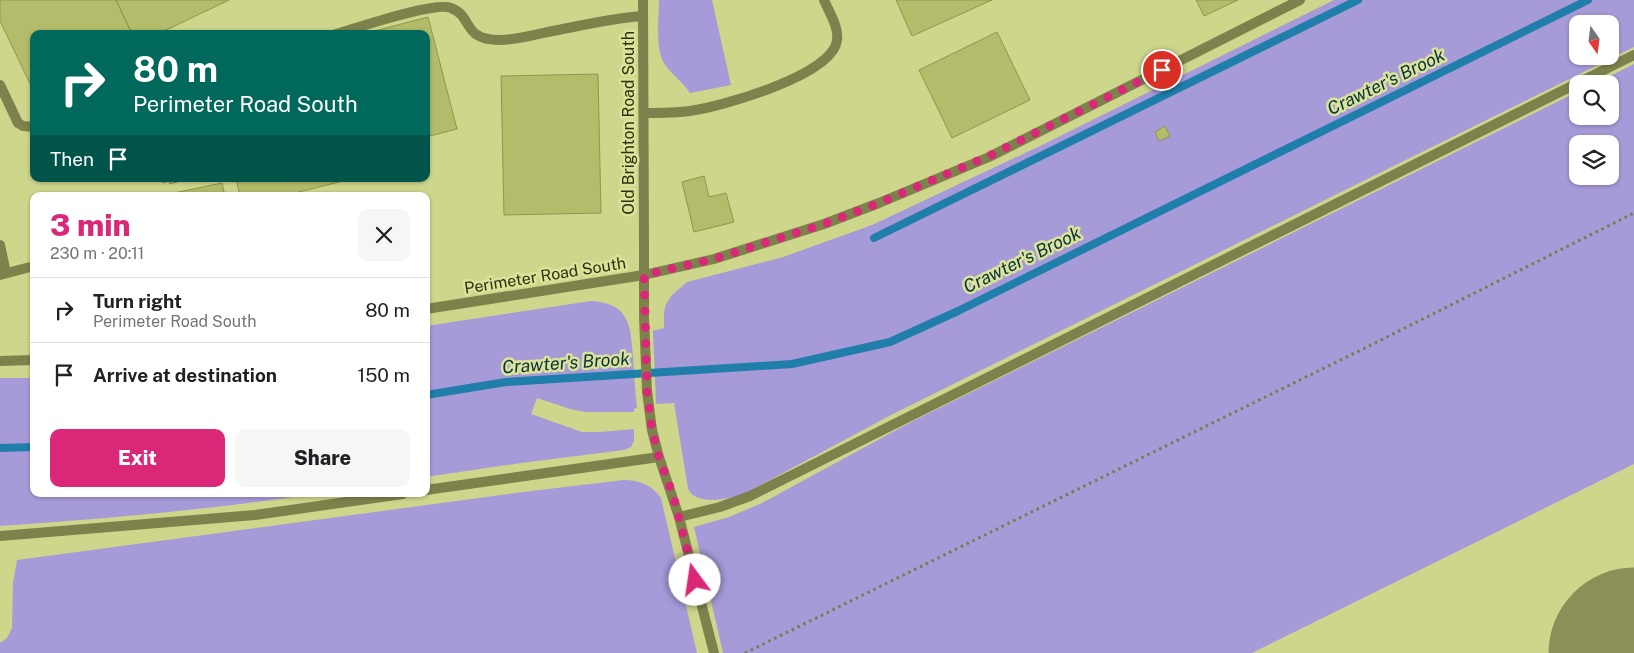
<!DOCTYPE html>
<html lang="en">
<head>
<meta charset="utf-8">
<style>
	:root { --surface:#fff; --page:#f6f6f6; --text:#202124; --muted:#757577; --line:#e0e0e0; --accent:#db2777 }
	body { margin:0; font-family:"Public Sans",sans-serif; background:var(--page); color:var(--text); height:100vh; display:flex; flex-direction:column; font-size:19px; white-space:nowrap }
	* { box-sizing:border-box; margin:0 }
	p { font-size:16px; color:var(--muted) }
	.icon { flex:none; width:28px; height:28px; fill:none; stroke:currentColor; stroke-width:2; stroke-linecap:round; stroke-linejoin:round }
	.map { position:relative; flex:1; overflow:hidden }
	.details { position:absolute; left:30px; top:192px; width:400px; height:305px; display:flex; flex-direction:column; background:var(--surface); border-radius:10px; box-shadow:0 1px 4px #0004 }
	.details>* { flex:none }
	.hud { position:absolute; left:30px; top:30px; width:400px; height:152px; border-radius:10px; box-shadow:0 1px 4px #0004; background:#00695c; color:#fff; overflow:hidden }
	.needle { width:32px; rotate:166deg }
	.controls { position:absolute; left:1569px; top:15px; display:grid; gap:10px }
	.controls a { display:grid; place-items:center; width:50px; height:50px; border-radius:10px; background:var(--surface); box-shadow:0 1px 4px #0004; font-size:25px }
	.pin { position:absolute; display:grid; place-items:center; width:42px; height:42px; color:#fff; margin:-21px; border:2px solid #fff; border-radius:50%; box-shadow:0 1px 5px #0007 }
	.me { position:absolute; width:55px; margin:-28px; rotate:346deg; stroke-linejoin:round; filter:drop-shadow(0 0 4px #0008) }
	.turn { display:flex; align-items:center; gap:18px; height:105px; padding:0 20px; font-size:22px }
	.turn .icon { width:65px; height:65px; stroke-width:2.5 }
	.turn b { display:block; font-size:35px; line-height:42px }
	.then { display:flex; align-items:center; height:48px; padding:0 20px; background:#0003; gap:10px; font-size:19px }
	.round { display:grid; place-items:center; flex:none; width:52px; height:52px; border-radius:10px; background:var(--page) }
	.headline { display:flex; align-items:center; justify-content:space-between; height:85px; padding:0 20px }
	h1 { font-size:30px; font-weight:800; line-height:38px; color:var(--accent) }
	.action { display:flex; gap:10px; margin-top:auto; padding:10px 20px }
	.action a { flex:1; height:58px; border-radius:10px; background:var(--accent); color:#fff; font-size:20px; font-weight:800; line-height:58px; text-align:center }
	.action a+a { background:var(--page); color:var(--text) }
	ul { padding:0; list-style:none }
	li { display:flex; align-items:center; gap:15px; height:65px; padding:0 20px; border-top:1px solid var(--line) }
	li div { flex:1 }
	li b { display:block; font-size:19px }
	li em { font-style:normal }
	.map>svg:first-child { display:block }
	.green { fill:#a79ad9; fill-rule:evenodd }
	.lines { fill:none; stroke-linecap:round; stroke-linejoin:round }
	.stream { stroke:#1f7eaa; stroke-width:8 }
	.runway { stroke:#8a9058; stroke-width:169 }
	.building { fill:#b3bc6a; stroke:#8f964d }
	.path { stroke:#777c49; stroke-width:3; stroke-dasharray:2.5 4; stroke-linecap:butt }
	.service { stroke:#7d824d; stroke-width:10 }
	.minor { stroke:#7d824d; stroke-width:10 }
	.route { stroke:#db2777; stroke-width:9; stroke-dasharray:0 16.2 }
	.labels { text-anchor:middle; stroke-width:5; stroke-linejoin:round; paint-order:stroke }
	.street-label { font-size:16px; fill:#2d3011; stroke:#dbe398 }
	.water-label { font-size:18px; font-style:italic; fill:#093144; stroke:#dbe398 }
</style>
</head>
<body>
<div class="map">
<svg width="1634" height="653" viewBox="0 0 1634 653">
	<rect width="100%" height="100%" fill="#ced68c"/>
	<path class="green" d="M659,0H712L731,85L690,93C683,82 671,74 664,63C655,49 659,17 659,0Z
		M1334,0H1634V47L891,415L742,495C727,499 696,506 688,489L674,403L656,404L653,331L664,328V312L666,304L672,295L687,282L783,257L872,225L1042,145ZM1578,24H1610V56H1578Z
		M1634,64V464L1252,653H723L694,527L729,517L762,503L911,422L1577,92L1578,116H1610V84H1594ZM1578,144H1610V176H1578Z
		M591,301C629,303 631,325 633,358C634,374 635,391 637,408L634,409V412H585L570,409L537,398L531,414L582,432H599L634,429V441L631,447L624,450L521,463L426,477V326Z
		M0,378H34V494H316C211,509 106,519 0,526Z
		M624,480C639,480 652,485 661,498L697,653H0V643L7,638L12,628L13,583L17,560L531,491Z"/>
	<g class="lines">
		<path class="stream" d="M874,238L1358,0
			M426,395L506,382L792,364L890,342L958,311L1588,0
			M0,448L34,447"/>
		<path class="runway" d="M1633,653L1634,652"/>
	</g>
	<path class="building" d="M0,0H116L132,34H34V92L0,21Z
		M116,0H229L158,34H132Z
		M896,0H992L912,36Z
		M1196,0H1238L1204,16Z
		M428,17L457,129L426,137V34H363Z
		M997,32L1030,100L952,138L919,70Z
		M598,74L601,213L504,215L501,76Z
		M1165,126L1170,136L1159,141L1155,132Z
		M704,176L709,197L726,193L734,222L694,232L682,182Z
		M162,179H183L184,180L170,184L169,181L163,183Z
		M236,179H351L283,196H240Z
		M222,183L225,196H169V194Z"/>
	<g class="lines">
		<path class="path" d="M745,653L1373,344L1634,213"/>
		<path class="service" d="M336,34C357,28 435,1 451,8C473,16 462,40 499,40C516,40 532,35 548,32C580,26 611,18 643,16
			M0,85L18,123L23,126L34,127
			M644,113C660,113 675,113 690,111C720,107 834,75 837,40C839,27 829,12 824,0
			M0,245L6,273
			M644,245V317L647,391L652,430L659,457L679,517L714,653
			M0,275L34,266
			M426,309L644,275L714,259L824,224L879,203L989,157L1300,0
			M0,361L34,360
			M426,490L659,457
			M679,517L720,507L750,496L1634,55
			M0,536L255,515L403,494"/>
		<path class="minor" d="M643,0L644,245"/>
	</g>
	<g class="lines">
		<path class="route" d="M695,580L673,495L659,458L652,430L647,391L644,275L714,259L824,224L879,203L989,156L1162,70"/>
	</g>
	<g class="labels">
		<g class="street-label">
			<text transform="translate(628 123) rotate(-90)" y="6">Old Brighton Road South</text>
			<text transform="translate(545 275) rotate(-9)" y="6">Perimeter Road South</text>
		</g>
		<g class="water-label">
			<text transform="translate(1386 82) rotate(-26)" y="6">Crawter's Brook</text>
			<text transform="translate(1022 260) rotate(-26)" y="6">Crawter's Brook</text>
			<text transform="translate(566 363) rotate(-4)" y="6">Crawter's Brook</text>
		</g>
	</g>
</svg>
<div class="controls">
<a><svg class="needle" viewBox="-14 -14 28 28"><path d="M0-13l5 13h-10z" fill="#e53935"/><path d="M0 13l5-13h-10z" fill="#757577"/></svg></a>
<a><svg class="icon" aria-label="search" viewBox="0 0 24 24"><circle cx="10" cy="10" r="6"/><path d="M15 15l6 6"/></svg></a>
<a><svg class="icon" aria-label="layers" viewBox="0 0 24 24"><path d="M12 4l9 5-9 5-9-5zM3 14l9 5 9-5"/></svg></a>
</div>
<div class="pin" style="left:1162px;top:70px;background:#d93025"><svg class="icon" aria-label="arrive" viewBox="0 0 24 24"><path d="M6 21V4h12l-3 4 3 4H6"/></svg></div>
<svg class="me" style="left:695px;top:580px" viewBox="-20 -20 40 40"><circle r="19" fill="#fff"/><path d="M0-13L10 11 0 6-10 11z" fill="#db2777"/></svg>
<div class="hud">
<div class="turn"><svg class="icon" aria-label="right" viewBox="0 0 24 24"><path d="M7 20v-9h11M14 6l5 5-5 5"/></svg><div><b>80 m</b>Perimeter Road South</div></div>
<div class="then">Then<svg class="icon" aria-label="arrive" viewBox="0 0 24 24"><path d="M6 21V4h12l-3 4 3 4H6"/></svg></div>
</div>
<section class="details">
<div class="headline"><div><h1>3 min</h1><p>230 m · 20:11</p></div><a class="round"><svg class="icon" aria-label="close" viewBox="0 0 24 24"><path d="M6 6l12 12M18 6L6 18"/></svg></a></div>
<ul>
<li><svg class="icon" aria-label="right" viewBox="0 0 24 24"><path d="M7 20v-9h11M14 6l5 5-5 5"/></svg><div><b>Turn right</b><p>Perimeter Road South</p></div><em>80 m</em></li>
<li><svg class="icon" aria-label="arrive" viewBox="0 0 24 24"><path d="M6 21V4h12l-3 4 3 4H6"/></svg><div><b>Arrive at destination</b></div><em>150 m</em></li>
</ul>
<div class="action"><a>Exit</a><a>Share</a></div>
</section>
</div>
</body>
</html>
